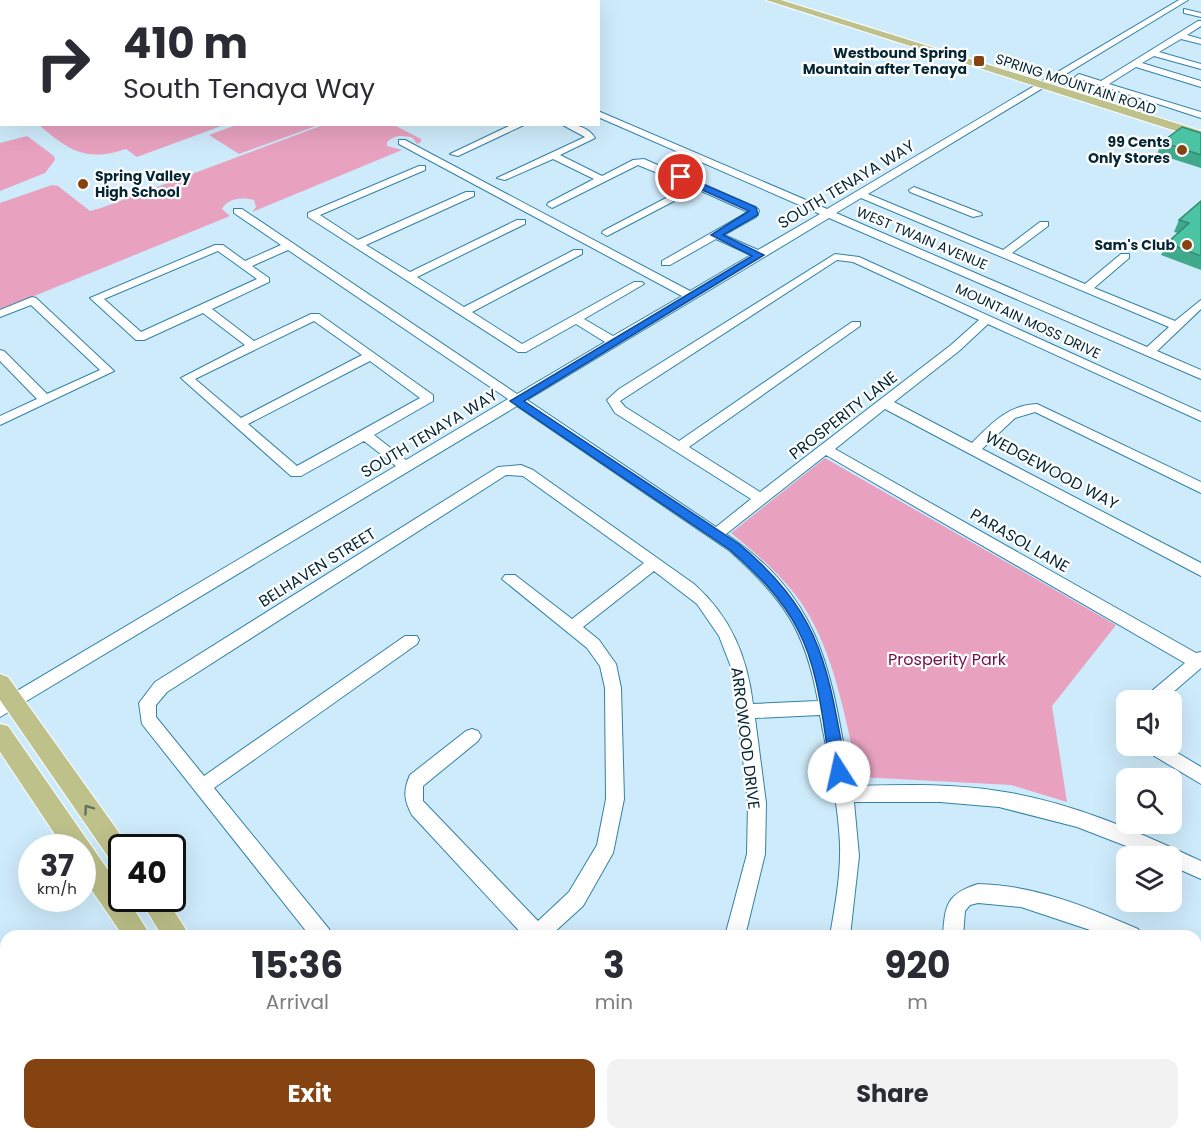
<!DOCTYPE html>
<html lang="en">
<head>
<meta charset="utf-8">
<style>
	:root { --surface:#fff; --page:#f2f2f3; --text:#2b2b33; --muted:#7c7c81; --accent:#854311 }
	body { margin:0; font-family:Poppins,sans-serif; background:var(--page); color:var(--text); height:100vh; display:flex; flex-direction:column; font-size:22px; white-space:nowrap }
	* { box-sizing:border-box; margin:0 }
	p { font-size:20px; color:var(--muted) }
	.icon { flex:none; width:33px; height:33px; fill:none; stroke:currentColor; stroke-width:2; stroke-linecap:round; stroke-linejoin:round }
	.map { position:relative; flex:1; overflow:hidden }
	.details { position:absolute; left:0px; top:930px; width:1202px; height:210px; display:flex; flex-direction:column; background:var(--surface); border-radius:18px 18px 0 0; box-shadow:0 6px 24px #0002 }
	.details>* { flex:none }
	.banner { position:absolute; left:0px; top:0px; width:600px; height:126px; box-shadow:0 6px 24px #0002; background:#fff; color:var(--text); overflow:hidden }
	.tools { position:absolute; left:1116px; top:690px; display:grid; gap:12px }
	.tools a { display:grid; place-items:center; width:66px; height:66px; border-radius:12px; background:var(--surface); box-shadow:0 6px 24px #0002; font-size:30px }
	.speed { position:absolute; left:18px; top:834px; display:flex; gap:12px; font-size:30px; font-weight:700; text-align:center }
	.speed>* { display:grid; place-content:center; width:78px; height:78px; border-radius:50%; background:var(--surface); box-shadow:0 6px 24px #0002; line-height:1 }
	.speed small { font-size:15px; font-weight:400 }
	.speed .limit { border:3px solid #111; border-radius:9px; background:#fff; color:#111 }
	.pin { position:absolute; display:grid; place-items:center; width:51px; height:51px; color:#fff; margin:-26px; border:3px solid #fff; border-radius:50%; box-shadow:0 2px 6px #0007 }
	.me { position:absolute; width:66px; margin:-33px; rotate:350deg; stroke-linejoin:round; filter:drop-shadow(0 0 4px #0008) }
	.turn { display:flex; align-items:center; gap:21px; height:126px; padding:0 24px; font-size:27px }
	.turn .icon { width:78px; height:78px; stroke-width:2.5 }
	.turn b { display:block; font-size:42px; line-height:51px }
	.eta { display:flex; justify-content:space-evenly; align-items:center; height:102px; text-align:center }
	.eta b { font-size:36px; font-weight:700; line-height:42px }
	.cta { display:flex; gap:12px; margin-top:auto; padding:12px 24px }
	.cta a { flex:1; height:69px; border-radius:12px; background:var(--accent); color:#fff; font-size:24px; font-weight:700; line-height:69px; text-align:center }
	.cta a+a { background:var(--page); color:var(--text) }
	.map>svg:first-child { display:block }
	.green { fill:#e8a2c0 }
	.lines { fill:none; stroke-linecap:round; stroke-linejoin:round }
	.minor-casing { stroke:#3381a6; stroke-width:2 }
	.major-casing { stroke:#fff; stroke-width:2 }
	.minor { fill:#fff; fill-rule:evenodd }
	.major { fill:#bec18a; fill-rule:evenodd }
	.wall { fill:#40a98c }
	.building { fill:#4ac4a3; stroke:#348972; stroke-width:1.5 }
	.oneway { stroke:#617460 }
	.route { fill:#1a73e8; stroke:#114b97; stroke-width:1.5 }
	.poi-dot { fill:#854311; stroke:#fff; stroke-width:2 }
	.labels { text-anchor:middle; stroke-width:4.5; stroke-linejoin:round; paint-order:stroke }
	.far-poi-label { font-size:14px; font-weight:bold; fill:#042635; stroke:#fff; text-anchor:end }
	.far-street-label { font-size:14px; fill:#042635; stroke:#fff }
	.street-label { font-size:16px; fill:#042635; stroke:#fff }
	.park-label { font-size:16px; fill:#751049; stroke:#fff }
</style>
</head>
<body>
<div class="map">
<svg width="1201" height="1140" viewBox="0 0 1201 1140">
	<rect width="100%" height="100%" fill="#ceebfb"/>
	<path class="green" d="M46,124H224V125L137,157L126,149C86,162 70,151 40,126Z
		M239,124H319V125L239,154L209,135Z
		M323,125H394L421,139V142L417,144L413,138C404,135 394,135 387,142V146L402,150L252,212L256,207L254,200C243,197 228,198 222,209L230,216L0,310V203L52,185L58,186L90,211L101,208Z
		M27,136L54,156L55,160L45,173L0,191V143Z
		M825,458L1116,625L1052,706L1067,802L1011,785L859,777C844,716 834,644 794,593C776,570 753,551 731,533Z"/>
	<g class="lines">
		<defs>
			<path id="minor" d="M54,0H62L63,2H55Z
				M79,0H91L77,2Z
				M211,0H220L221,2H212Z
				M271,0H282L269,2Z
				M343,0L357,2H344Z
				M1179,0H1188L868,194L1003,250L1040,222H1048V226L1012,253L1085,284L1121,254H1129V258L1094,288L1175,321L1201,300V309L1157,351L1201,370V379L829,218L527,400L716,527L751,499L615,413L607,400L619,389L835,254L859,257L1201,412V421L988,324L959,351L894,402L972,443C991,424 1008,405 1037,404L1201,482V493L1035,412L1015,418L982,449L1201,563V576L885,409L835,449L1196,653L1201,652V668L1164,700H1145L1147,695L1185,663L826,455L726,534C826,601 831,677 851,786C900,785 949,783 998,791C1069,801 1136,831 1201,861V879L1172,866V856H1152L1077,827L999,807L940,802H854L859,856L850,936H830C835,906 841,875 840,844C838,800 828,758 820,715L755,718L766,803L765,854L745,936H725L747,854L748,803L733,672L719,636L697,604L654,571L583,627L599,640L616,664L621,688L624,799L613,853L583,906L550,936H524L412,815C404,800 403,791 410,775L466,731L472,729L478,731L481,736L478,741L423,786V801L538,921L569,892L597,845L606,799L605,688L600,666L587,648L502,579L505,575H515L572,619L644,563L523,476L506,475L167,692L156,705V717L204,776L405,636H417L419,640L417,644L214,788L329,929L332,936H310L142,724L139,703L155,682L498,467L521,465L533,470L694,584C731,617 747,656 753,704L818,701C805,629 784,600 730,551L517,406L0,717V701L396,466L364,441L301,476H291L181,378L245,345L203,313L144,340H136L90,298L215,245H223L245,261L281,245L234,213V209H242L517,394L605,342L576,324L526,352H518L308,217V213L419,166H425V170L320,215L358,240L466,192H474V196L366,245L410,272L517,220H525V224L417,277L464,307L574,250H582V254L472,312L522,344L634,282H642L644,284L584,319L613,336L682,296L399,144V140H405L690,291L751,255L716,239L670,265H662V261L748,212L697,189L607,236L602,233L603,231L689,186L638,165L552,208L547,205L548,203L594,179L553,159L505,180L497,178L585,137L561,124C573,124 588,126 595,138L560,155L602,176L633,160L644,159L758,209L759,211L756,217L724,235L758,250L820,214L598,117V111L827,209ZM861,198L1169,327L1147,347L836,213ZM288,250L508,399L406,460L374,435L433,401V395L319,314H311L254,341L212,309L269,282V278L252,266ZM218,251L257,279L141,332L104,299ZM837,260L853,262L979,320L951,345L760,492L689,447L860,326V322H852L679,441L625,407L620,401ZM314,321L362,355L241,418L195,379ZM370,361L420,398L297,466L248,424Z
				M1184,9L1201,13V17L1184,13Z
				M0,11H2V17H0Z
				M1198,21H1201V26L1187,35L1201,39V44L1181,39L1159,52L1201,64V69L1154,56L1142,63L1201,81V87L1136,67L1109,84L1201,112V118L1075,77L1079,74L1101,81Z
				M0,49H2V54H0Z
				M513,124H526L458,156L450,154Z
				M914,187L981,213L982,215L973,217L910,192L909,190Z
				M32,297L36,298L114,371L0,425V416L37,399L0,361V350L4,351L47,394L100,370L31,305L0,317V310Z
				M1143,746H1166L1201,767V784L1146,751Z
				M978,884C1034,885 1088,907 1138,929L1141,936H1108L1021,907L978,903L970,905L965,911L963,936H943C945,904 947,894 978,884Z
				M1196,961L1201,963V984L1196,982Z
				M0,971L6,973V1002L0,1000Z
				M6,1021V1045L0,1048V1024Z
				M101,1134H129L127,1140H99Z
				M470,1134H495L497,1140H472Z
				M562,1134H587L585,1140H560Z
				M720,1134H745L743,1140H718Z
				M887,1134H910L908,1140H885Z
				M1132,1134H1154V1140H1132Z"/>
			<path id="major" d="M315,0H328L314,2Z
				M766,0H781L1201,131V139Z
				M0,97H2V103H0Z
				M0,674L8,677L130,848H122V867L113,864L0,700Z
				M0,724L8,726L122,890V898H127L151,936H123L82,876V848H64L0,752Z
				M139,898H166L190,936H162Z
				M257,1134H324L327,1140H260Z"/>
		</defs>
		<use href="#minor" class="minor-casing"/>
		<use href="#major" class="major-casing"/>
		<use href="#minor" class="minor"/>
		<use href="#major" class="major"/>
	</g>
	<path class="wall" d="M1201,133V168L1157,154L1162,142Z
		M1201,201V270L1161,255L1167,243L1178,233L1174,232L1179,220Z"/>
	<path class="building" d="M1182,127L1201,133V155L1162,142Z
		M1201,201V256L1167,243L1189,223L1179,220Z"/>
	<defs><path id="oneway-chevron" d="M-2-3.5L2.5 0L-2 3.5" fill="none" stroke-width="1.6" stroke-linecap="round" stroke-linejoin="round" transform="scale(1.5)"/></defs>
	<use class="oneway" href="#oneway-chevron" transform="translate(88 809) rotate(-125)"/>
	<path class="route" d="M678,176H685L756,207L758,215L723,235L764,255L524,401L739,544C825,616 827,669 847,772L845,777H833L831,772C823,726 820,672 798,630C782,598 757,574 730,550L510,401L752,256L711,235L749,211L678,179Z"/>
	<g class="poi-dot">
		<rect x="973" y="55" width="12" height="12" rx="3"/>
		<circle cx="1182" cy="150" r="6"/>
		<circle cx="83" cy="184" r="6"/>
		<circle cx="1187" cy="245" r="6"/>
	</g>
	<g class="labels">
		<g class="far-poi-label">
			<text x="967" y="58">Westbound Spring<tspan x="967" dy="16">Mountain after Tenaya</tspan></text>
			<text x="1170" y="147">99 Cents<tspan x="1170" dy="16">Only Stores</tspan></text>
			<text x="95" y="181" text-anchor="start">Spring Valley<tspan x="95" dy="16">High School</tspan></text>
			<text x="1175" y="250">Sam's Club</text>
		</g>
		<g class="far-street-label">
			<text transform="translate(1076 84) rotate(18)" y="5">SPRING MOUNTAIN ROAD</text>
			<text transform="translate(922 238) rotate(23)" y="5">WEST TWAIN AVENUE</text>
			<text transform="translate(1028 321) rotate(25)" y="5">MOUNTAIN MOSS DRIVE</text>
		</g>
		<g class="street-label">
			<text transform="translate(846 184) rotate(-31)" y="6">SOUTH TENAYA WAY</text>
			<text transform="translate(843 415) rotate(-38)" y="6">PROSPERITY LANE</text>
			<text transform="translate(429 433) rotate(-31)" y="6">SOUTH TENAYA WAY</text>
			<text transform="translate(1052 470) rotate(28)" y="6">WEDGEWOOD WAY</text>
			<text transform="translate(1020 540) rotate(30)" y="6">PARASOL LANE</text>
			<text transform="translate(317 567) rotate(-32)" y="6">BELHAVEN STREET</text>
			<text transform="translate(746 738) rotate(83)" y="6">ARROWOOD DRIVE</text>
		</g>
		<g class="park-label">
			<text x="947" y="665">Prosperity Park</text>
		</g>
	</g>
</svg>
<div class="tools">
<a><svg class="icon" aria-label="sound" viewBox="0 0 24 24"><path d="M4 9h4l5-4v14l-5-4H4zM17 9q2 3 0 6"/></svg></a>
<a><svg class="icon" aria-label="search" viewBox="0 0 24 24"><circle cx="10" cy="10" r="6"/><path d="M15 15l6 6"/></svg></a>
<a><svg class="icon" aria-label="layers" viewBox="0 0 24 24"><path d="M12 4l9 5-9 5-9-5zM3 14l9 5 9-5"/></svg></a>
</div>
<div class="speed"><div>37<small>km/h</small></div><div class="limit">40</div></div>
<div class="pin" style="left:681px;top:177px;background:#d93025"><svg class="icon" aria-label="arrive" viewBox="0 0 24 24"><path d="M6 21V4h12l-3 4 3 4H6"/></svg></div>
<svg class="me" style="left:839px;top:772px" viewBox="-20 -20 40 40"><circle r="19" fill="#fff"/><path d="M0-13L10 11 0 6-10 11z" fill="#1a73e8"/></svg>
<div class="banner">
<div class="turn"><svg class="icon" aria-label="right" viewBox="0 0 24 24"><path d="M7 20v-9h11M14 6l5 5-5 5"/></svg><div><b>410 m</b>South Tenaya Way</div></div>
</div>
<section class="details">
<div class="eta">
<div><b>15:36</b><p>Arrival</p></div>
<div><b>3</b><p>min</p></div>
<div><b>920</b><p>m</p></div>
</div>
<div class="cta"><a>Exit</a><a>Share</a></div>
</section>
</div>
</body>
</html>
